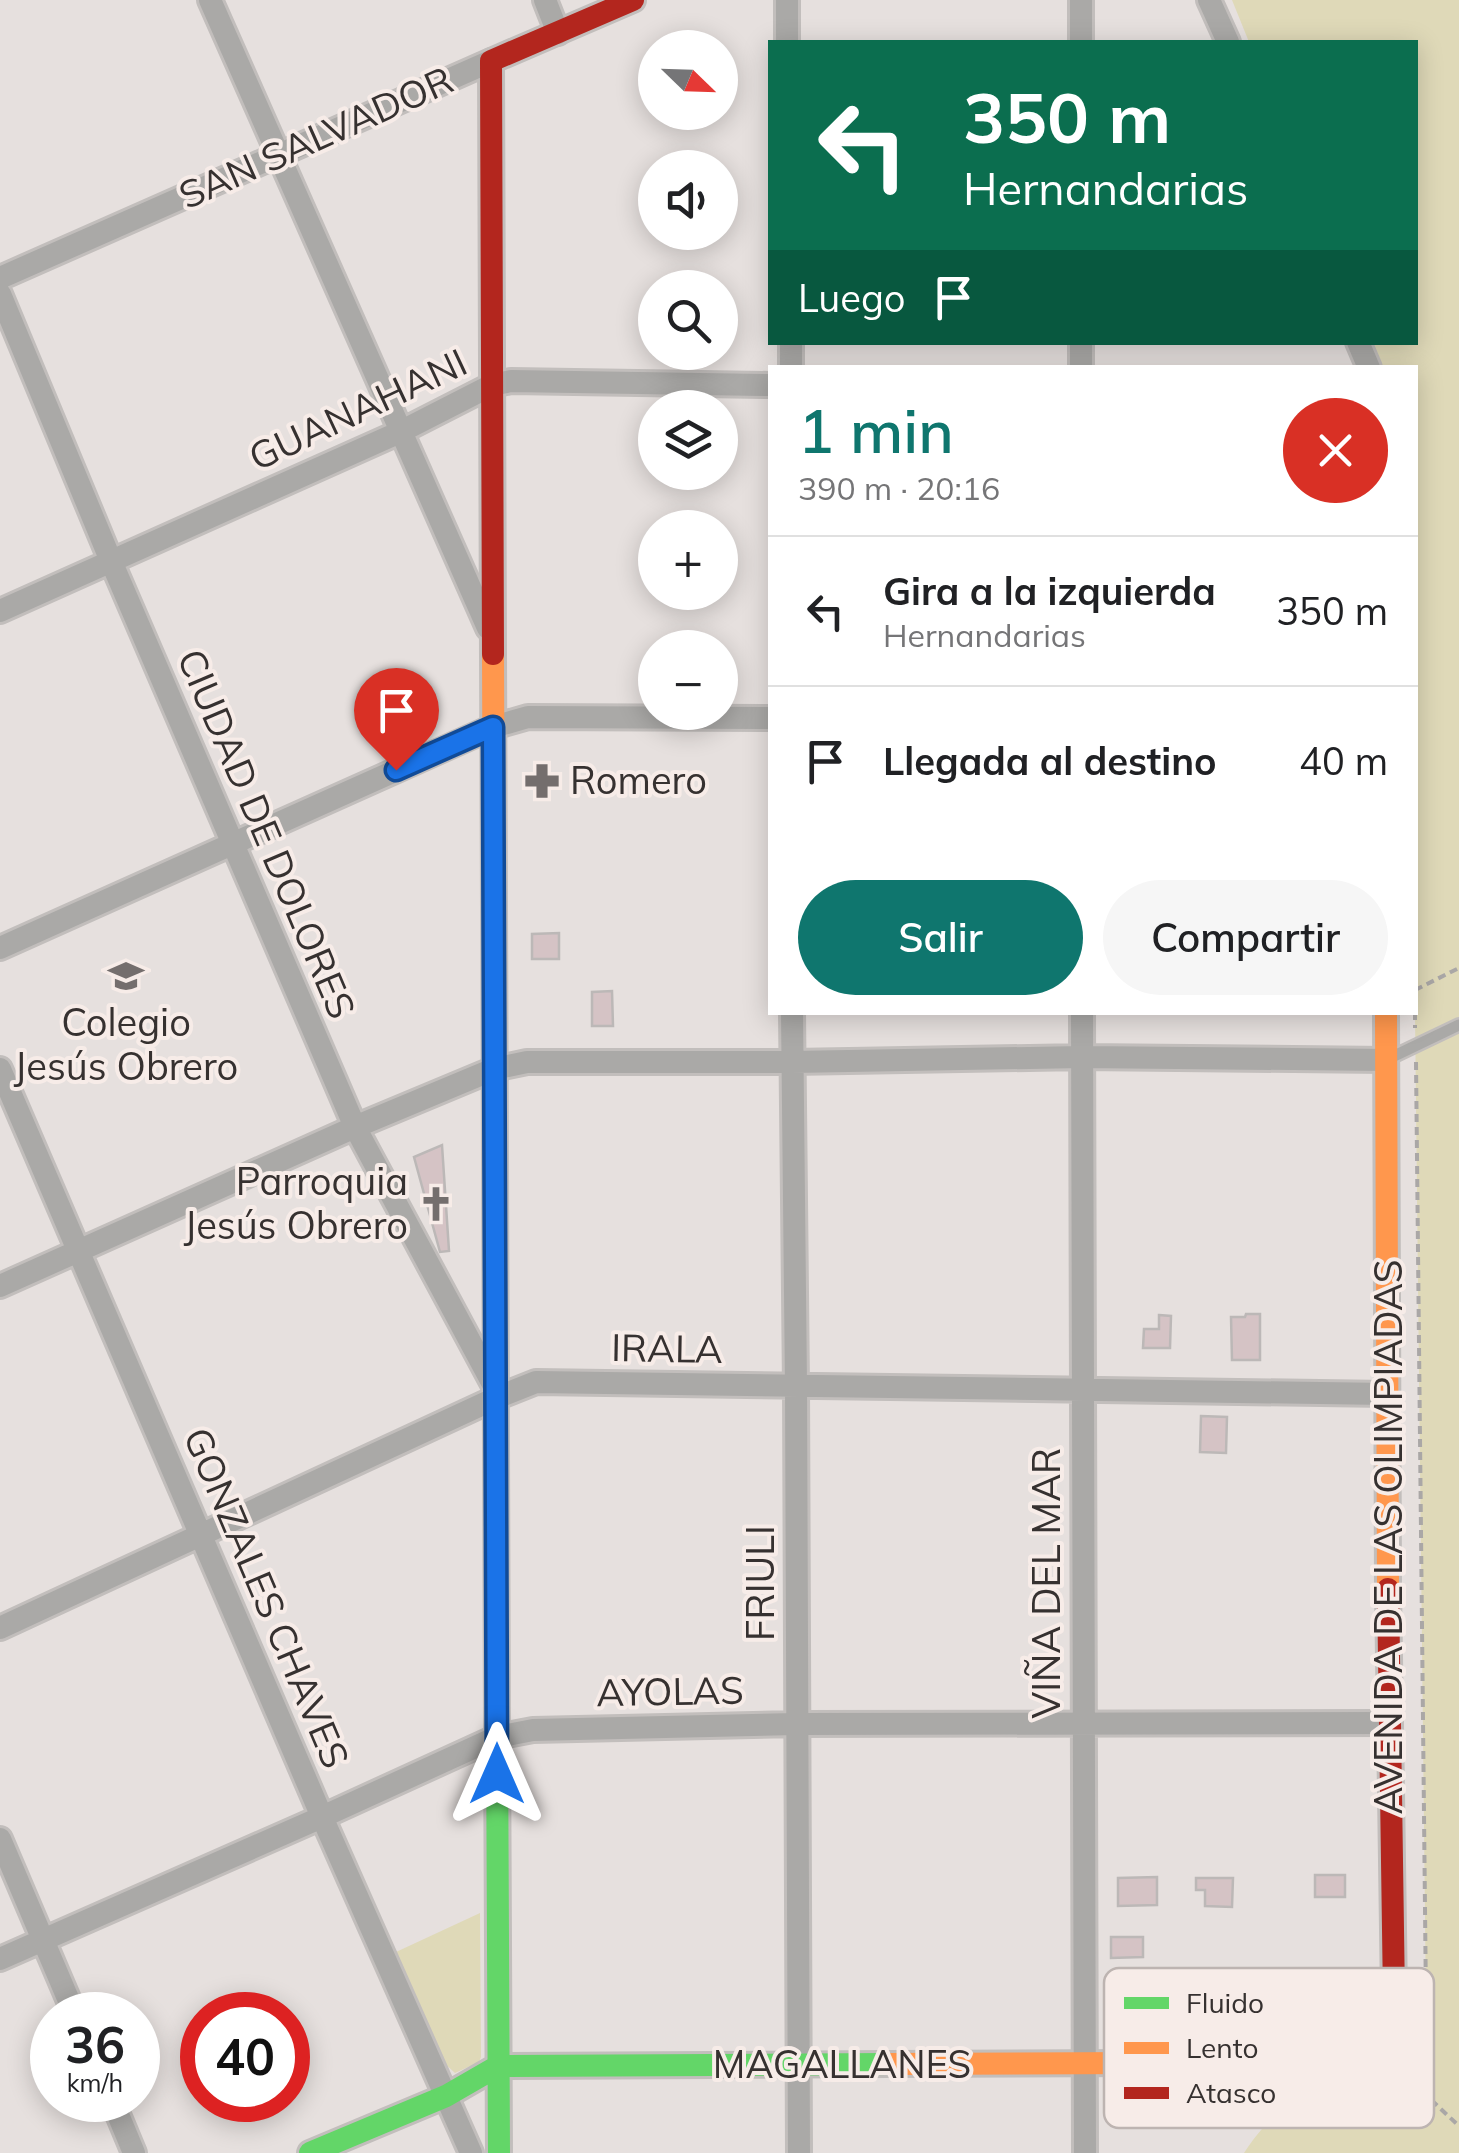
<!DOCTYPE html>
<html lang="es">
<head>
<meta charset="utf-8">
<style>
	:root { --surface:#fff; --page:#f6f6f6; --text:#202124; --muted:#757577; --line:#e0e0e0; --accent:#0f766e }
	body { margin:0; font-family:Mulish,sans-serif; background:var(--page); color:var(--text); height:100vh; display:flex; flex-direction:column; font-size:38px; white-space:nowrap }
	* { box-sizing:border-box; margin:0 }
	p { font-size:32px; color:var(--muted) }
	.icon { flex:none; width:55px; height:55px; fill:none; stroke:currentColor; stroke-width:2; stroke-linecap:round; stroke-linejoin:round }
	.map { position:relative; flex:1; overflow:hidden }
	.details { position:absolute; left:768px; top:365px; width:650px; height:650px; display:flex; flex-direction:column; background:var(--surface); border-radius:0px; box-shadow:0 5px 25px #0003 }
	.details>* { flex:none }
	.top-card { position:absolute; left:768px; top:40px; width:650px; height:305px; border-radius:0px; box-shadow:0 5px 25px #0003; background:#0b6e4f; color:#fff; overflow:hidden }
	.needle { width:65px; rotate:113deg }
	.fabs { position:absolute; left:638px; top:30px; display:grid; gap:20px }
	.fabs a { display:grid; place-items:center; width:100px; height:100px; border-radius:50%; background:var(--surface); box-shadow:0 5px 25px #0003; font-size:50px }
	.speed { position:absolute; left:30px; top:1992px; display:flex; gap:20px; font-size:50px; font-weight:700; text-align:center }
	.speed>* { display:grid; place-content:center; width:130px; height:130px; border-radius:50%; background:var(--surface); box-shadow:0 5px 25px #0003; line-height:1 }
	.speed small { font-size:25px; font-weight:400 }
	.speed .limit { border:15px solid #d22; background:#fff; color:#111 }
	.pin { position:absolute; display:grid; place-items:center; width:85px; height:85px; color:#fff; margin:-102px -42px; border-radius:50% 50% 50% 0; rotate:-45deg; box-shadow:0 0 10px #0007 }
	.pin .icon { rotate:45deg }
	.me { position:absolute; width:110px; margin:-55px; rotate:0deg; stroke-linejoin:round; filter:drop-shadow(0 0 8px #0008) }
	.turn { display:flex; align-items:center; gap:35px; height:210px; padding:0 30px; font-size:45px }
	.turn .icon { width:130px; height:130px; stroke-width:2.5 }
	.turn b { display:block; font-size:70px; line-height:85px }
	.then { display:flex; align-items:center; height:95px; padding:0 30px; background:#0003; gap:20px; font-size:38px }
	.round { display:grid; place-items:center; flex:none; width:105px; height:105px; border-radius:52px; background:var(--page) }
	.summary { display:flex; align-items:center; justify-content:space-between; height:170px; padding:0 30px }
	h1 { font-size:60px; font-weight:600; line-height:75px; color:var(--accent) }
	.action { display:flex; gap:20px; margin-top:auto; padding:20px 30px }
	.action a { flex:1; height:115px; border-radius:60px; background:var(--accent); color:#fff; font-size:40px; font-weight:600; line-height:115px; text-align:center }
	.action a+a { background:var(--page); color:var(--text) }
	ul { padding:0; list-style:none }
	li { display:flex; align-items:center; gap:30px; height:150px; padding:0 30px; border-top:2px solid var(--line) }
	li div { flex:1 }
	li b { display:block; font-size:38px }
	li em { font-style:normal }
	.map>svg:first-child { display:block }
	.green { fill:#dfd9b8 }
	.building { fill:#d5c3c5; stroke:#bcb8b7; stroke-width:2.5 }
	.lines { fill:none; stroke-linecap:round; stroke-linejoin:round }
	.lane-casing { stroke:#c2bebc; stroke-width:16 }
	.street-casing { stroke:#c2bebc; stroke-width:28 }
	.fast-casing { stroke:#c2bebc; stroke-width:28 }
	.slow-casing { stroke:#c2bebc; stroke-width:28 }
	.jam-casing { stroke:#c2bebc; stroke-width:28 }
	.path { stroke:#aaa7a6; stroke-width:4; stroke-dasharray:8 5; stroke-linecap:butt }
	.lane { stroke:#aaa9a7; stroke-width:11 }
	.street { stroke:#aaa9a7; stroke-width:22 }
	.fast { stroke:#63d668; stroke-width:22 }
	.slow { stroke:#ff974d; stroke-width:22 }
	.jam { stroke:#b3261e; stroke-width:22 }
	.route-casing { stroke:#114b97; stroke-width:25 }
	.route { stroke:#1a73e8; stroke-width:18 }
	.labels { text-anchor:middle; stroke-width:8; stroke-linejoin:round; paint-order:stroke }
	.street-label { font-size:38px; fill:#363130; stroke:#f7ece8 }
	.poi-label { font-size:38px; fill:#363130; stroke:#f7ece8; text-anchor:start }
	.key { fill:#f7ece8; stroke:#bdb4b1; stroke-width:2.5 }
	.key-label { font-size:28px; fill:#363130 }
</style>
</head>
<body>
<div class="map">
<svg width="1459" height="2153" viewBox="0 0 1459 2153">
	<rect width="100%" height="100%" fill="#e6e0de"/>
	<path class="green" d="M1232,0H1459V2153H1244C1297,2070 1346,2103 1427,2096L1415,1013V368L1380,367L1370,343L1415,342V42H1249Z
		M480,1913L481,2057L479,2062L455,2073L443,2062L396,1952Z"/>
	<path class="building" d="M559,933V959H532V934Z
		M612,991L613,1026H592V992Z
		M442,1145L449,1251L440,1252L414,1157Z
		M1246,1314H1260V1360H1232L1231,1317H1245Z
		M1159,1315L1171,1316L1170,1348H1143L1144,1329H1159Z
		M1201,1416L1227,1417L1226,1453L1200,1452Z
		M1315,1875H1345V1897H1315Z
		M1157,1877V1905L1118,1906V1878Z
		M1196,1878H1233L1232,1907L1205,1906V1890H1196Z
		M1111,1937H1143V1957L1111,1958Z"/>
	<g class="lines">
		<defs>
			<path id="lane" d="M1390,1058L1459,1025"/>
			<path id="street" d="M210,0L488,628
				M545,0L558,33
				M787,0V42
				M1081,0V42
				M1209,0L1228,42
				M0,278L491,61
				M0,294L111,561L355,1127L494,1386
				M791,342V368
				M1081,342V368
				M1358,342L1369,368
				M0,611L400,432L492,385L511,381L770,385
				M0,948L493,727L528,717L770,718
				M792,1012L796,1386L799,2153
				M1082,1012L1085,2153
				M0,1069L322,1817L471,2153
				M0,1286L355,1127L494,1069L527,1062H792L1082,1057L1386,1060
				M0,1628L496,1398L536,1382L1387,1394
				M0,1839L75,2015
				M0,1959L322,1817L497,1737L533,1730L796,1724L1389,1723
				M112,2100L134,2153"/>
			<path id="fast" d="M497,1734L499,2153
				M310,2153L446,2096L498,2066L888,2064"/>
			<path id="slow" d="M493,654L495,1160
				M1386,1012L1388,1589
				M888,2064L1395,2062L1394,1997"/>
			<path id="jam" d="M493,654L491,61L633,0
				M495,1160L497,1734
				M1388,1589L1394,1997"/>
		</defs>
		<use href="#lane" class="lane-casing"/>
		<use href="#street" class="street-casing"/>
		<use href="#fast" class="fast-casing"/>
		<use href="#slow" class="slow-casing"/>
		<use href="#jam" class="jam-casing"/>
		<path class="path" d="M1415,990L1459,968
			M1415,1012V1028
			M1416,1062L1427,2096L1459,2126
			M1413,2082L1427,2096"/>
		<use href="#lane" class="lane"/>
		<use href="#street" class="street"/>
		<use href="#fast" class="fast"/>
		<use href="#slow" class="slow"/>
		<use href="#jam" class="jam"/>
	</g>
	<g class="lines">
		<defs>
			<path id="route" d="M396,770L493,727L497,1774"/>
		</defs>
		<use href="#route" class="route-casing"/>
		<use href="#route" class="route"/>
	</g>
	<defs>
		<symbol id="pharmacy-bare" viewBox="-9 -9 18 18"><path d="M-2-6h4v4h4v4h-4v4h-4v-4h-4v-4h4Z" fill="#746e6d" stroke="#f7ece8" stroke-width="2.5" paint-order="stroke"/></symbol>
		<symbol id="school-bare" viewBox="-9 -9 18 18"><path d="M0-5L7-2L0 1L-7-2ZM-4 1L0 2.5L4 1V4Q0 6-4 4Z" fill="#746e6d" stroke="#f7ece8" stroke-width="2.5" paint-order="stroke"/></symbol>
		<symbol id="church-bare" viewBox="-9 -9 18 18"><path d="M-1.2-6h2.4v3.5h3.3v2.4h-3.3V6h-2.4V-.1h-3.3v-2.4h3.3Z" fill="#746e6d" stroke="#f7ece8" stroke-width="2.5" paint-order="stroke"/></symbol>
	</defs>
	<g fill-rule="evenodd">
		<use href="#pharmacy-bare" x="517" y="756" width="50" height="50"/>
		<use href="#school-bare" x="101" y="951" width="50" height="50"/>
		<use href="#church-bare" x="411" y="1179" width="50" height="50"/>
	</g>
	<g class="labels">
		<g class="street-label">
			<text transform="translate(316 138) rotate(-24)" y="13">SAN SALVADOR</text>
			<text transform="translate(358 410) rotate(-25)" y="13">GUANAHANI</text>
			<text transform="translate(266 834) rotate(67)" y="13">CIUDAD DE DOLORES</text>
			<text transform="translate(667 1349) rotate(1)" y="13">IRALA</text>
			<text transform="translate(1389 1537) rotate(-90)" y="13">AVENIDA DE LAS OLIMPIADAS</text>
			<text transform="translate(761 1583) rotate(-90)" y="13">FRIULI</text>
			<text transform="translate(1047 1583) rotate(-90)" y="13">VIÑA DEL MAR</text>
			<text transform="translate(266 1598) rotate(67)" y="13">GONZALES CHAVES</text>
			<text transform="translate(670 1692) rotate(-1)" y="13">AYOLAS</text>
			<text x="842" y="2078">MAGALLANES</text>
		</g>
		<g class="poi-label">
			<text x="570" y="794">Romero</text>
			<text x="126" y="1036" text-anchor="middle">Colegio<tspan x="126" dy="44">Jesús Obrero</tspan></text>
			<text x="408" y="1195" text-anchor="end">Parroquia<tspan x="408" dy="44">Jesús Obrero</tspan></text>
		</g>
	</g>
	<rect x="1104" y="1968" width="330" height="160" rx="15" class="key"/>
	<rect x="1124" y="1997" width="45" height="12" fill="#63d668"/>
	<rect x="1124" y="2042" width="45" height="12" fill="#ff974d"/>
	<rect x="1124" y="2087" width="45" height="12" fill="#b3261e"/>
	<g class="key-label">
		<text x="1186" y="2013">Fluido</text>
		<text x="1186" y="2058">Lento</text>
		<text x="1186" y="2103">Atasco</text>
	</g>
</svg>
<div class="fabs">
<a><svg class="needle" viewBox="-14 -14 28 28"><path d="M0-13l5 13h-10z" fill="#e53935"/><path d="M0 13l5-13h-10z" fill="#757577"/></svg></a>
<a><svg class="icon" aria-label="sound" viewBox="0 0 24 24"><path d="M4 9h4l5-4v14l-5-4H4zM17 9q2 3 0 6"/></svg></a>
<a><svg class="icon" aria-label="search" viewBox="0 0 24 24"><circle cx="10" cy="10" r="6"/><path d="M15 15l6 6"/></svg></a>
<a><svg class="icon" aria-label="layers" viewBox="0 0 24 24"><path d="M12 4l9 5-9 5-9-5zM3 14l9 5 9-5"/></svg></a>
<a>+</a>
<a>−</a>
</div>
<div class="speed"><div>36<small>km/h</small></div><div class="limit">40</div></div>
<div class="pin" style="left:396px;top:770px;background:#d93025"><svg class="icon" aria-label="arrive" viewBox="0 0 24 24"><path d="M6 21V4h12l-3 4 3 4H6"/></svg></div>
<svg class="me" style="left:497px;top:1774px" viewBox="-20 -20 40 40"><path d="M0-17L14 15 0 8-14 15z" fill="#1a73e8" stroke="#fff" stroke-width="4"/></svg>
<div class="top-card">
<div class="turn"><svg class="icon" aria-label="left" viewBox="0 0 24 24"><path d="M17 20v-9H6M10 6l-5 5 5 5"/></svg><div><b>350 m</b>Hernandarias</div></div>
<div class="then">Luego<svg class="icon" aria-label="arrive" viewBox="0 0 24 24"><path d="M6 21V4h12l-3 4 3 4H6"/></svg></div>
</div>
<section class="details">
<div class="summary"><div><h1>1 min</h1><p>390 m · 20:16</p></div><a class="round" style="background:#d93025;color:#fff"><svg class="icon" aria-label="close" viewBox="0 0 24 24"><path d="M6 6l12 12M18 6L6 18"/></svg></a></div>
<ul>
<li><svg class="icon" aria-label="left" viewBox="0 0 24 24"><path d="M17 20v-9H6M10 6l-5 5 5 5"/></svg><div><b>Gira a la izquierda</b><p>Hernandarias</p></div><em>350 m</em></li>
<li><svg class="icon" aria-label="arrive" viewBox="0 0 24 24"><path d="M6 21V4h12l-3 4 3 4H6"/></svg><div><b>Llegada al destino</b></div><em>40 m</em></li>
</ul>
<div class="action"><a>Salir</a><a>Compartir</a></div>
</section>
</div>
</body>
</html>
